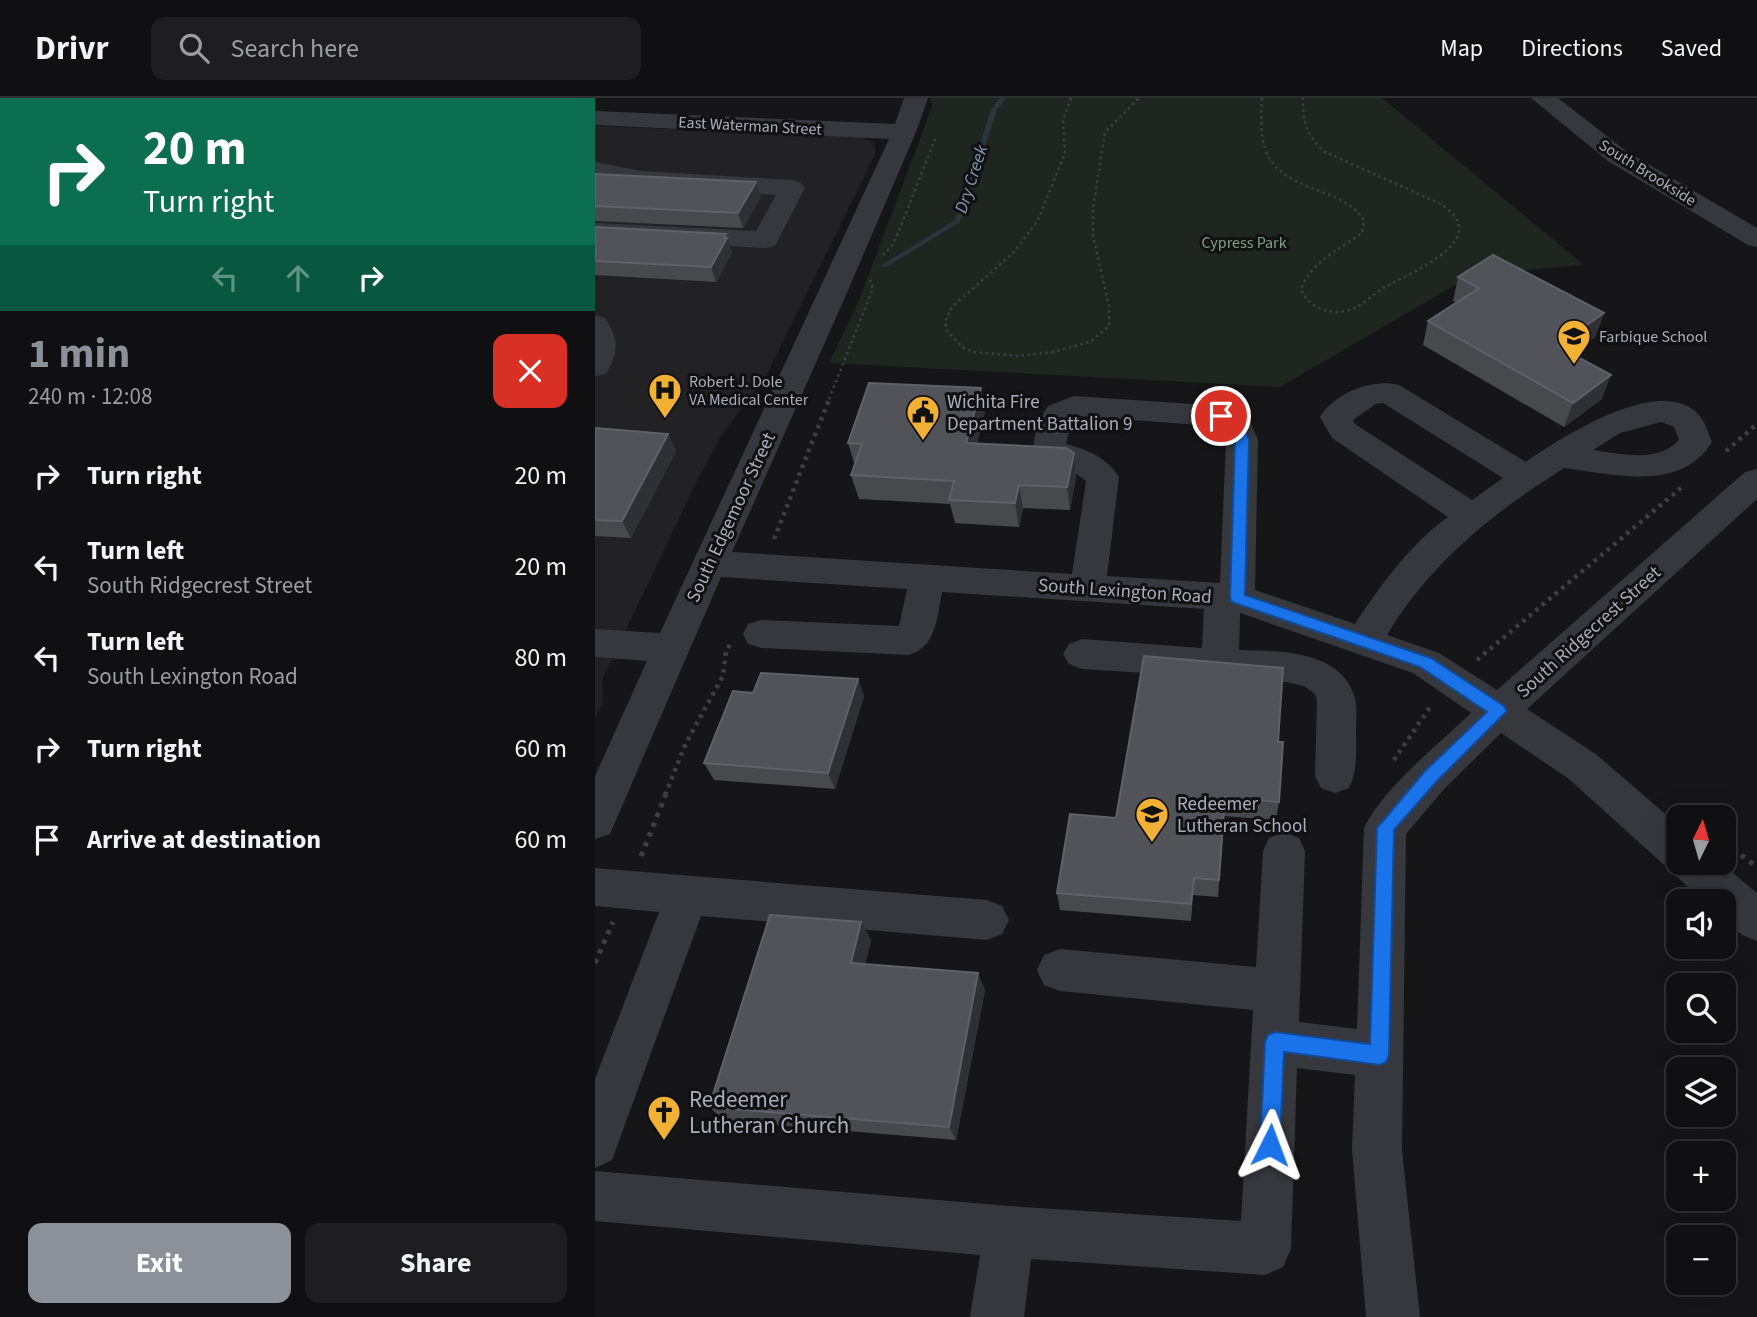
<!DOCTYPE html>
<html lang="en">
<head>
<meta charset="utf-8">
<style>
	:root { --surface:#101012; --page:#1e1e20; --text:#f1f3f6; --muted:#9c9d9f; --line:#303032; --accent:#8c9099 }
	body { margin:0; font-family:"Source Sans 3",sans-serif; background:var(--page); color:var(--text); height:100vh; display:flex; flex-direction:column; font-size:26px; white-space:nowrap }
	* { box-sizing:border-box; margin:0 }
	p { font-size:23px; color:var(--muted) }
	.icon { flex:none; width:38px; height:38px; fill:none; stroke:currentColor; stroke-width:2; stroke-linecap:round; stroke-linejoin:round }
	.map { position:relative; flex:1; overflow:hidden }
	.panel { display:flex; flex-direction:column; background:var(--surface); width:595px }
	.panel>* { flex:none }
	.hud { background:#0b6e4f; color:#fff; overflow:hidden }
	.needle { width:46px; rotate:5deg }
	.controls { position:absolute; left:1071px; top:707px; display:grid; gap:14px }
	.controls a { display:grid; place-items:center; width:70px; height:70px; border-radius:14px; background:var(--surface); box-shadow:0 7px 28px #0002,0 0 0 2px var(--line); font-size:35px }
	.pin { position:absolute; display:grid; place-items:center; width:60px; height:60px; color:#fff; margin:-30px; border:4px solid #fff; border-radius:50%; box-shadow:0 2px 7px #0007 }
	.me { position:absolute; width:77px; margin:-38px; rotate:3deg; stroke-linejoin:round; filter:drop-shadow(0 0 5px #0008) }
	.turn { display:flex; align-items:center; gap:24px; height:147px; padding:0 28px; font-size:32px }
	.turn .icon { width:91px; height:91px; stroke-width:2.5 }
	.turn b { display:block; font-size:49px; line-height:60px }
	.lanes { display:flex; align-items:center; height:66px; padding:0 28px; background:#0003; justify-content:center; gap:35px; direction:ltr }
	.lanes .off { opacity:.35 }
	.round { display:grid; place-items:center; flex:none; width:74px; height:74px; border-radius:14px; background:var(--page) }
	.headline { display:flex; align-items:center; justify-content:space-between; height:119px; padding:0 28px }
	h1 { font-size:42px; font-weight:700; line-height:52px; color:var(--accent) }
	.action { display:flex; gap:14px; margin-top:auto; padding:14px 28px }
	.action a { flex:1; height:80px; border-radius:14px; background:var(--accent); color:#fff; font-size:28px; font-weight:700; line-height:80px; text-align:center }
	.action a+a { background:var(--page); color:var(--text) }
	ul { padding:0; list-style:none }
	li { display:flex; align-items:center; gap:21px; height:91px; padding:0 28px }
	li div { flex:1 }
	li b { display:block; font-size:26px }
	li em { font-style:normal }
	header { display:flex; align-items:center; gap:42px; box-sizing:border-box; height:98px; padding:0 35px; background:var(--surface); border-bottom:2px solid var(--line) }
	header strong { font-size:33px }
	nav { display:flex; gap:38px; margin-inline-start:auto; font-size:24px }
	.search { width:490px; height:63px; background:var(--page); display:flex; align-items:center; gap:18px; box-sizing:border-box; padding:0 24px; border-radius:14px; color:var(--muted); font-size:26px }
	main { display:flex; flex:1; min-height:0 }
	.map>svg:first-child { display:block }
	.built { fill:#222225 }
	.green { fill:#1e261f }
	.lines { fill:none; stroke-linecap:round; stroke-linejoin:round }
	.stream { fill:#2c353c; fill-rule:evenodd }
	.path-far2 { stroke:#3d3f44; stroke-width:2.5; stroke-dasharray:2.5 3.5; stroke-linecap:butt }
	.path-far1 { stroke:#3d3f44; stroke-width:4.5; stroke-dasharray:3.5 5; stroke-linecap:butt }
	.path { stroke:#3d3f44; stroke-width:5; stroke-dasharray:4.5 6; stroke-linecap:butt }
	.minor { fill:#37383d; fill-rule:evenodd }
	.wall { fill:#47494d }
	.shaded-wall { fill:#2f3033 }
	.building { fill:#525359; stroke:#5f6168; stroke-width:2 }
	.route { fill:#1a73e8; stroke:#114b97; stroke-width:2 }
	.labels { text-anchor:middle; stroke-width:6; stroke-linejoin:round; paint-order:stroke }
	.far-street-label { font-size:16px; fill:#a8adb8; stroke:#111113 }
	.far-park-label { font-size:16px; fill:#7fa381; stroke:#111113 }
	.far-poi-label { font-size:16px; fill:#a8adb8; stroke:#111113; text-anchor:start }
	.far-water-label { font-size:18px; font-style:italic; fill:#7f9bb3; stroke:#111113 }
	.poi-label { font-size:19px; fill:#a8adb8; stroke:#111113; text-anchor:start }
	.street-label { font-size:19px; fill:#a8adb8; stroke:#111113 }
	.near-poi-label { font-size:23px; fill:#a8adb8; stroke:#111113; text-anchor:start }
</style>
</head>
<body>
<header>
<strong>Drivr</strong>
<div class="search"><svg class="icon" aria-label="search" viewBox="0 0 24 24"><circle cx="10" cy="10" r="6"/><path d="M15 15l6 6"/></svg>Search here</div>
<nav><a>Map</a><a>Directions</a><a>Saved</a></nav>
</header>
<main>
<section class="panel">
<div class="hud">
<div class="turn"><svg class="icon" aria-label="right" viewBox="0 0 24 24"><path d="M7 20v-9h11M14 6l5 5-5 5"/></svg><div><b>20 m</b>Turn right</div></div>
<div class="lanes"><svg class="icon off" aria-label="left" viewBox="0 0 24 24"><path d="M17 20v-9H6M10 6l-5 5 5 5"/></svg><svg class="icon off" aria-label="ahead" viewBox="0 0 24 24"><path d="M12 20V5M6 11l6-6 6 6"/></svg><svg class="icon" aria-label="right" viewBox="0 0 24 24"><path d="M7 20v-9h11M14 6l5 5-5 5"/></svg></div>
</div>
<div class="headline"><div><h1>1 min</h1><p>240 m · 12:08</p></div><a class="round" style="background:#d93025;color:#fff"><svg class="icon" aria-label="close" viewBox="0 0 24 24"><path d="M6 6l12 12M18 6L6 18"/></svg></a></div>
<ul>
<li><svg class="icon" aria-label="right" viewBox="0 0 24 24"><path d="M7 20v-9h11M14 6l5 5-5 5"/></svg><div><b>Turn right</b></div><em>20 m</em></li>
<li><svg class="icon" aria-label="left" viewBox="0 0 24 24"><path d="M17 20v-9H6M10 6l-5 5 5 5"/></svg><div><b>Turn left</b><p>South Ridgecrest Street</p></div><em>20 m</em></li>
<li><svg class="icon" aria-label="left" viewBox="0 0 24 24"><path d="M17 20v-9H6M10 6l-5 5 5 5"/></svg><div><b>Turn left</b><p>South Lexington Road</p></div><em>80 m</em></li>
<li><svg class="icon" aria-label="right" viewBox="0 0 24 24"><path d="M7 20v-9h11M14 6l5 5-5 5"/></svg><div><b>Turn right</b></div><em>60 m</em></li>
<li><svg class="icon" aria-label="arrive" viewBox="0 0 24 24"><path d="M6 21V4h12l-3 4 3 4H6"/></svg><div><b>Arrive at destination</b></div><em>60 m</em></li>
</ul>
<div class="action"><a>Exit</a><a>Share</a></div>
</section>
<div class="map">
<svg width="1162" height="1219" viewBox="0 0 1162 1219">
	<rect width="100%" height="100%" fill="#161618"/>
	<path class="built" d="M0,28L267,39L279,45L281,55L171,278L126,338L100,387L7,582L8,604L0,620Z"/>
	<path class="green" d="M336,0H787L989,167L879,176L685,289L234,265L263,205L337,9Z"/>
	<g class="lines">
		<path class="stream" d="M405,0H411L402,12L365,124L291,169H287V167L360,122L396,12Z"/>
		<path class="path-far2" d="M476,0L468,22L470,55L443,122L419,154L357,209L350,224L352,233L367,249L379,254L424,258L458,254L495,244L514,228V208L498,138V109L510,34L544,0
			M667,0C663,60 673,75 730,95C746,101 759,108 769,122L767,135C745,151 716,164 706,191C712,208 733,217 751,213C765,210 776,198 788,190C807,179 862,157 864,132C865,120 855,113 846,106L728,53C712,37 707,23 708,0
			M288,157L299,145L341,39
			M234,301L278,190L275,182"/>
		<path class="path-far1" d="M1131,353L1162,326
			M179,441L235,299
			M882,562L1086,390
			M799,662L837,606
			M70,697L91,645L128,578L131,553L136,545"/>
		<path class="path" d="M1129,744L1139,752
			M1146,757L1162,769
			M46,758L71,696
			M0,865L18,824"/>
		<path class="minor" d="M309,0H333L321,34L251,197L137,454L477,476L491,383L471,368L443,361C433,344 444,323 453,308L479,298L626,308L654,321L663,342L660,492L760,526C785,488 815,446 853,419L737,340L725,319C740,295 777,280 804,287L931,364C965,340 1063,277 1102,315C1110,322 1113,335 1117,344C1086,395 1018,376 969,370C898,415 836,464 792,537L844,555L902,592L1150,374L1162,371V401L932,611L1002,657L1083,727V765H1126L1162,795V843L1147,837L1129,821V803H1109L1081,778L1077,769L1068,766L974,681L906,635L850,690L811,736L807,1052L825,1219H771L757,1052L760,977L702,970L696,1151L688,1169L670,1177L436,1161L429,1219H375L385,1157L0,1123V1073L414,1108L646,1123L658,912L465,893L449,887L442,872L449,857L465,851L661,869L668,753L674,740L689,734L704,740L710,753L704,924L762,931L769,730C788,690 844,646 876,615L818,575L645,515L644,552C683,553 741,552 758,594C763,605 761,620 761,632C761,652 763,672 754,690L740,695L726,690L720,678L722,603L720,596L709,588L690,584L487,571L474,566L468,556L474,546L487,541L607,550L609,511L347,494C342,519 342,548 314,557L166,550L153,546L148,536L153,526L166,522L304,528L312,491L126,479L15,736L0,741V678L52,563L0,559V531L65,535L294,41L0,27V13L300,26ZM788,305L908,380L877,402L760,326L758,322L781,306ZM483,318L619,328L629,334L631,342L625,485L512,478L524,379C513,360 491,351 471,346L477,321ZM1066,324L1079,329L1084,342C1063,365 1026,356 998,352L1025,335Z
			M936,0H963L1031,53L1162,130V149L1153,147L1013,63Z
			M0,64L46,73L197,82L206,85L210,90L183,142L180,148L170,150L0,141V125L161,133L181,97L46,89L0,80Z
			M0,217L10,220C24,240 24,255 11,276L0,278Z
			M0,770L392,802L407,808L414,822L407,836L392,842L106,818L17,1062L0,1070V981L64,814L0,808Z"/>
	</g>
	<path class="wall" d="M0,76L166,99L148,130L0,123Z
		M0,129L136,151L137,155L121,184L0,177Z
		M863,179L1009,215L1000,239L977,256L1007,301L969,329L828,247L833,223L862,205L858,203Z
		M390,314L382,345L479,355L481,379L475,412L428,410L424,429L360,425L355,406L264,401L256,377L260,368L253,345Z
		M0,330L73,336L81,353L36,440L0,438Z
		M263,581L269,598L240,691L119,682L109,665L158,595Z
		M683,644L684,704L681,722L629,718L623,799L598,797L596,823L465,812L462,795Z
		M266,824L276,842L270,866L390,892L361,1042L130,1023L114,1009Z"/>
	<path class="shaded-wall" d="M161,84L166,99L148,130L143,115Z
		M131,136L137,155L121,184L116,169Z
		M1009,215L1000,239L955,272L962,248Z
		M1016,277L1007,301L969,329L978,305Z
		M386,290L390,314L376,369L371,345Z
		M73,336L81,353L36,440L27,423Z
		M479,355L481,379L475,412L472,389Z
		M424,387L428,410L424,429L420,405Z
		M263,581L269,598L240,691L233,675Z
		M266,824L276,842L266,882L256,865Z
		M383,875L390,892L361,1042L354,1029Z"/>
	<path class="building" d="M0,76L161,84L143,115L0,108Z
		M0,129L131,136L129,140H132L116,169L0,163Z
		M898,157L1009,215L962,248L1016,277L978,305L833,223L884,190L863,179Z
		M274,285L386,290L371,345L471,350L479,355L472,389L424,387L420,405L354,402L359,383L256,377L267,346L253,345Z
		M0,330L73,336L27,423L0,422Z
		M549,558L688,570L683,644H688L684,704L630,699L624,782L599,780L596,806L462,795L475,716L521,720Z
		M166,575L263,581L233,675L109,665L138,593L158,595Z
		M175,817L266,824L256,865L383,875L354,1029L114,1009Z"/>
	<path class="route" d="M626,314L648,325L654,342L650,497L836,560L909,608L912,613L842,683L799,732L794,957L791,964L785,967L689,954L685,1047L682,1054L675,1057L668,1054L665,1047L670,944L673,937L680,934L775,946L782,730L830,673L892,614L825,569L637,504L635,500L640,342L637,331L620,318Z"/>
	<defs>
		<symbol id="school-pin" viewBox="-11 -11 22 30"><path d="M0 17L-7.5 6A9.5 9.5 0 1 1 7.5 6Z" fill="#f2b134" stroke="#111113"/><path d="M0-5L7-2L0 1L-7-2ZM-4 1L0 2.5L4 1V4Q0 6-4 4Z" fill="#111"/></symbol>
		<symbol id="hospital-pin" viewBox="-11 -11 22 30"><path d="M0 17L-7.5 6A9.5 9.5 0 1 1 7.5 6Z" fill="#f2b134" stroke="#111113"/><path d="M-5-5h3v3.5h4V-5h3V5h-3V1.5h-4V5h-3Z" fill="#111"/></symbol>
		<symbol id="civic-pin" viewBox="-11 -11 22 30"><path d="M0 17L-7.5 6A9.5 9.5 0 1 1 7.5 6Z" fill="#f2b134" stroke="#111113"/><path d="M-.6-6.5H3V-4.5H.6V-3L4-1V1h2V6H-6V1h2V-1L-.6-3ZM-1.2 2.5V6h2.4V2.5Z" fill="#111"/></symbol>
		<symbol id="church-pin" viewBox="-11 -11 22 30"><path d="M0 17L-7.5 6A9.5 9.5 0 1 1 7.5 6Z" fill="#f2b134" stroke="#111113"/><path d="M-1.2-6h2.4v3.5h3.3v2.4h-3.3V6h-2.4V-.1h-3.3v-2.4h3.3Z" fill="#111"/></symbol>
	</defs>
	<g fill-rule="evenodd">
		<use href="#school-pin" x="960" y="219" width="38" height="52"/>
		<use href="#hospital-pin" x="51" y="273" width="38" height="52"/>
		<use href="#civic-pin" x="309" y="295" width="38" height="52"/>
		<use href="#school-pin" x="538" y="697" width="38" height="52"/>
		<use href="#church-pin" x="50" y="995" width="38" height="52"/>
	</g>
	<g class="labels">
		<g class="far-street-label">
			<text transform="translate(155 27) rotate(3)" y="6">East Waterman Street</text>
			<text transform="translate(1053 74) rotate(32)" y="6">South Brookside</text>
		</g>
		<g class="far-park-label">
			<text x="649" y="150">Cypress Park</text>
		</g>
		<g class="far-poi-label">
			<text x="1004" y="244">Farbique School</text>
			<text x="94" y="289">Robert J. Dole<tspan x="94" dy="18">VA Medical Center</tspan></text>
		</g>
		<g class="far-water-label">
			<text transform="translate(376 81) rotate(-72)" y="6">Dry Creek</text>
		</g>
		<g class="poi-label">
			<text x="352" y="310">Wichita Fire<tspan x="352" dy="22">Department Battalion 9</tspan></text>
			<text x="582" y="712">Redeemer<tspan x="582" dy="22">Lutheran School</tspan></text>
		</g>
		<g class="street-label">
			<text transform="translate(135 419) rotate(-65)" y="7">South Edgemoor Street</text>
			<text transform="translate(530 492) rotate(4)" y="7">South Lexington Road</text>
			<text transform="translate(993 533) rotate(-42)" y="7">South Ridgecrest Street</text>
		</g>
		<g class="near-poi-label">
			<text x="94" y="1009">Redeemer<tspan x="94" dy="26">Lutheran Church</tspan></text>
		</g>
	</g>
</svg>
<div class="controls">
<a><svg class="needle" viewBox="-14 -14 28 28"><path d="M0-13l5 13h-10z" fill="#e53935"/><path d="M0 13l5-13h-10z" fill="#9c9d9f"/></svg></a>
<a><svg class="icon" aria-label="sound" viewBox="0 0 24 24"><path d="M4 9h4l5-4v14l-5-4H4zM17 9q2 3 0 6"/></svg></a>
<a><svg class="icon" aria-label="search" viewBox="0 0 24 24"><circle cx="10" cy="10" r="6"/><path d="M15 15l6 6"/></svg></a>
<a><svg class="icon" aria-label="layers" viewBox="0 0 24 24"><path d="M12 4l9 5-9 5-9-5zM3 14l9 5 9-5"/></svg></a>
<a>+</a>
<a>−</a>
</div>
<div class="pin" style="left:626px;top:318px;background:#d93025"><svg class="icon" aria-label="arrive" viewBox="0 0 24 24"><path d="M6 21V4h12l-3 4 3 4H6"/></svg></div>
<svg class="me" style="left:675px;top:1047px" viewBox="-20 -20 40 40"><path d="M0-17L14 15 0 8-14 15z" fill="#1a73e8" stroke="#fff" stroke-width="4"/></svg>
</div>
</main>
</body>
</html>
